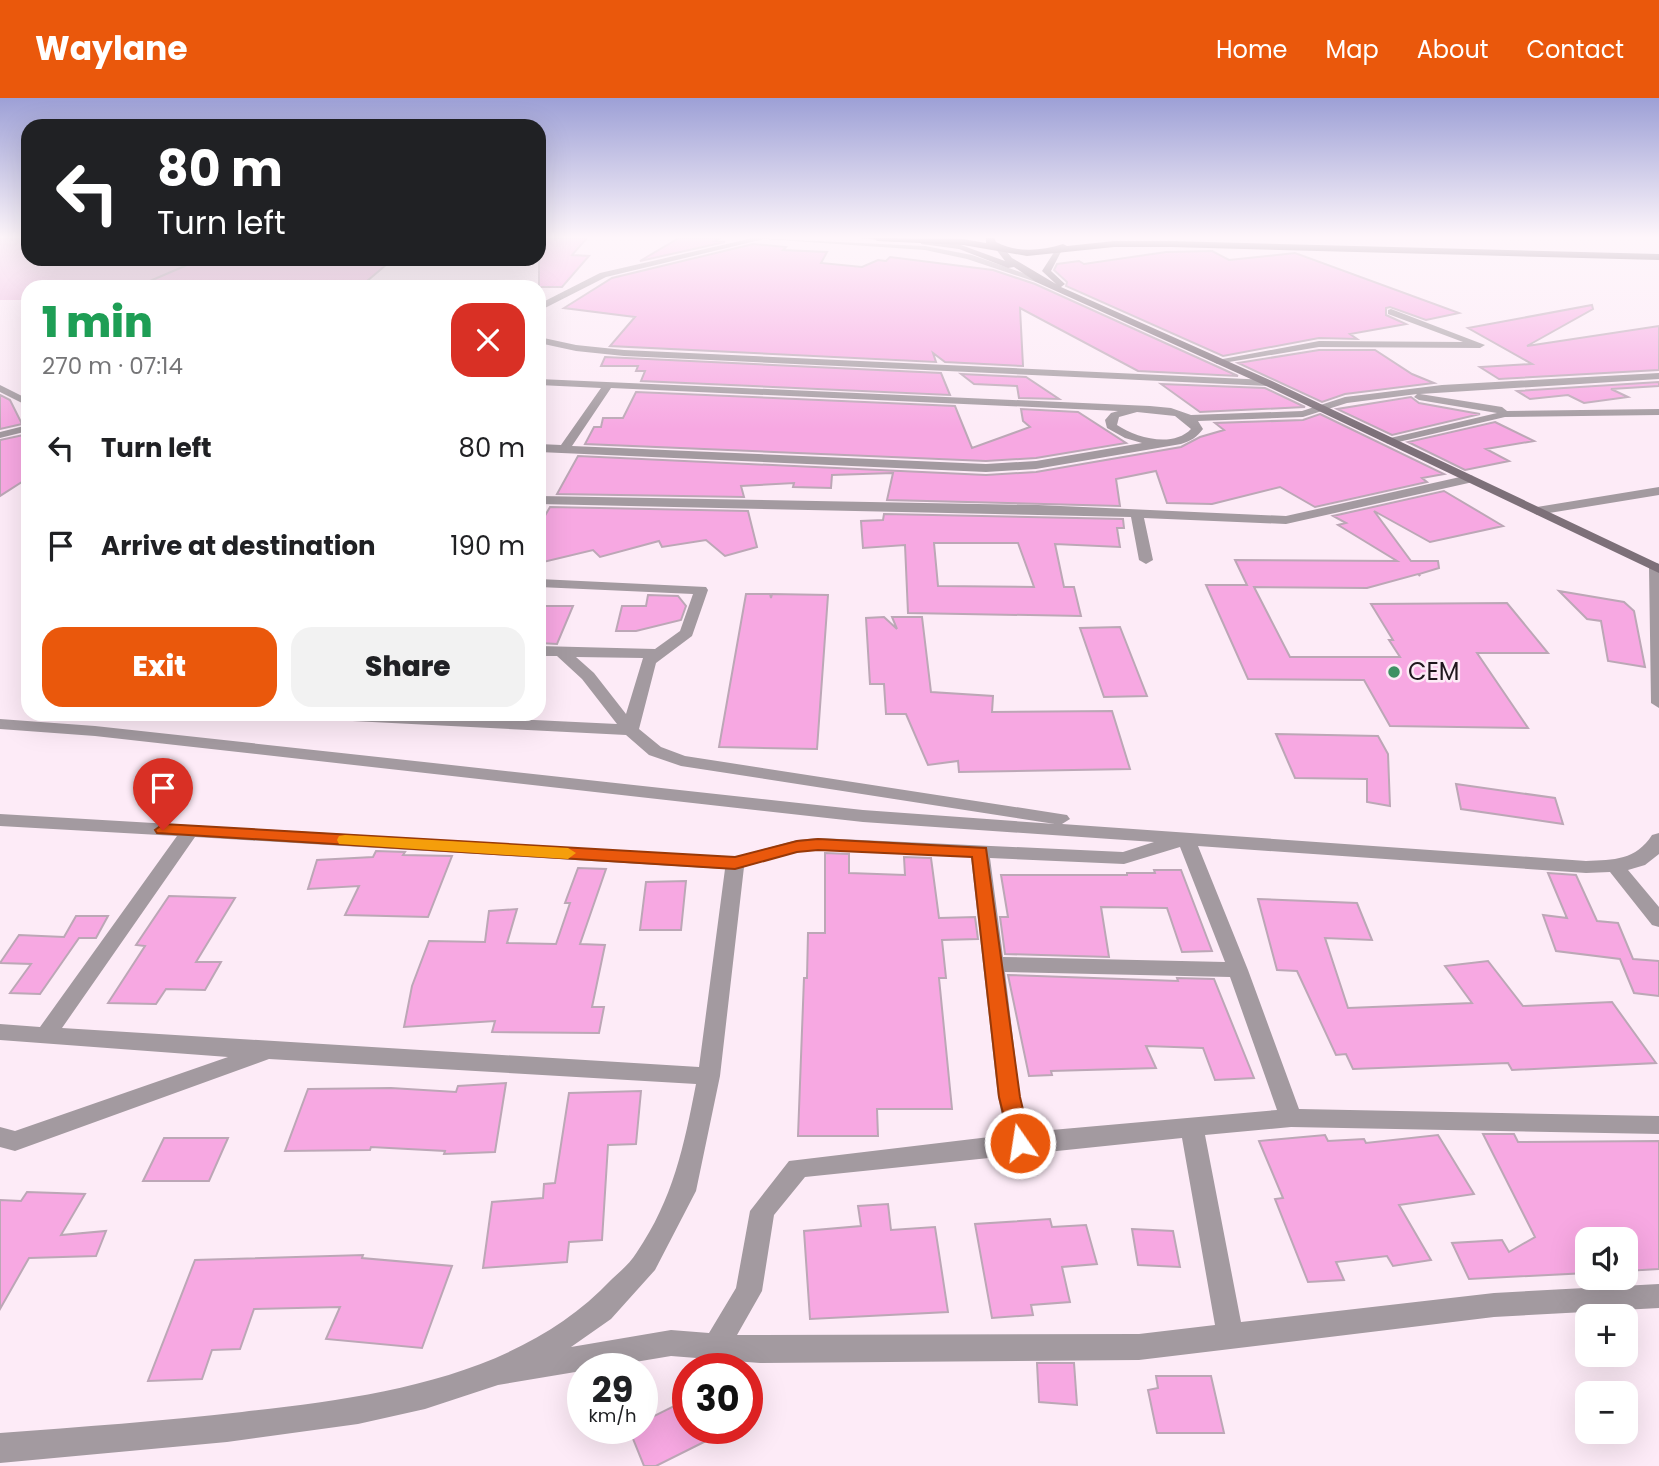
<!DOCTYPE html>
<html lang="en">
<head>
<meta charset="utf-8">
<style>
	:root { --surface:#fff; --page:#f2f2f2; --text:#202124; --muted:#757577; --accent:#ea580c }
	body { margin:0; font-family:Poppins,sans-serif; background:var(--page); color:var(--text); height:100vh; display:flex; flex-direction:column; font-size:26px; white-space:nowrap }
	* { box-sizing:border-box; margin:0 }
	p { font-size:23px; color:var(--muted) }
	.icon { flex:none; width:38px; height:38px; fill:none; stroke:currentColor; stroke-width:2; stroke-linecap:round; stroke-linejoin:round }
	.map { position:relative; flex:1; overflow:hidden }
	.sheet { position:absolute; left:21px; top:182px; width:525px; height:441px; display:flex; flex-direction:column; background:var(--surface); border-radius:21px; box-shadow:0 7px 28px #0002 }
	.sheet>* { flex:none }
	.guide { position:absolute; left:21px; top:21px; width:525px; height:147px; border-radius:21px; box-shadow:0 7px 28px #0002; background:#202124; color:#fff; overflow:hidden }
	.fabs { position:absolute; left:1575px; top:1129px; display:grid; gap:14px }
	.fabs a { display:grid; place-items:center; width:63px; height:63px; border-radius:14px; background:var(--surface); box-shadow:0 7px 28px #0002; font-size:35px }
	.speed { position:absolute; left:567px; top:1255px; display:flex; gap:14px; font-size:35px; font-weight:700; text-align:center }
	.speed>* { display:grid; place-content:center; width:91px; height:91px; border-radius:50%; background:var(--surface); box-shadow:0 7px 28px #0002; line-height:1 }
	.speed small { font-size:18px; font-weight:400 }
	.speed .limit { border:10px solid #d22; background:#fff; color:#111 }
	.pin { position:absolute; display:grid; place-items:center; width:60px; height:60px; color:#fff; margin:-72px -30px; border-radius:50% 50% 50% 0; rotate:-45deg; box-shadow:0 0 7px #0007 }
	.pin .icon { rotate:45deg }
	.me { position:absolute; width:77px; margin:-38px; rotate:347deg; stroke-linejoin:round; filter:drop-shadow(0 0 5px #0008) }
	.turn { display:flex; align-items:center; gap:24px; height:147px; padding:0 21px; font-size:32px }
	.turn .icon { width:91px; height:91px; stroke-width:2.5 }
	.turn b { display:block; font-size:49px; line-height:60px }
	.round { display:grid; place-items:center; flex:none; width:74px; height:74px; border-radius:21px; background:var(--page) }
	.head { display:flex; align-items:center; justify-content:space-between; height:119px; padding:0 21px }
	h1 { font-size:42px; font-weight:800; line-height:52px; color:#1e9e55 }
	.button { display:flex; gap:14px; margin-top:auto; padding:14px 21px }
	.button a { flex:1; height:80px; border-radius:21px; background:var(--accent); color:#fff; font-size:28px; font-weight:800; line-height:80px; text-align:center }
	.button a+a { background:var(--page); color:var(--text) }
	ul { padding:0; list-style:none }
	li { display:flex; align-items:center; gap:21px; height:98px; padding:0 21px }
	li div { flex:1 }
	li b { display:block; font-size:26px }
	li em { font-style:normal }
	header { display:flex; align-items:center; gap:42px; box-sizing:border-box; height:98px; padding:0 35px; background:var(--accent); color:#fff }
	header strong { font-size:33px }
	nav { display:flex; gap:38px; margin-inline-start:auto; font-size:24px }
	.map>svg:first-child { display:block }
	.green { fill:#eeb8df }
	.building { fill:#f7a8e2; stroke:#bca7b6; stroke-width:2; fill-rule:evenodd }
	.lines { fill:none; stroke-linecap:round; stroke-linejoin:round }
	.street { fill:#a39aa0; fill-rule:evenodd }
	.secondary { fill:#7d7079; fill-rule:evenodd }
	.highway { fill:#4c3b47; fill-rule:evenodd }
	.route { fill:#ea580c; stroke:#983908; stroke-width:2 }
	.slow { fill:#f59e0b }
	.poi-dot { fill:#3e9163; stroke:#fdebf7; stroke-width:2.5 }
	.labels { text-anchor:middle; stroke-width:5; stroke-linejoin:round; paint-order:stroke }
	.poi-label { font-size:24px; fill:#1f171d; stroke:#fdebf7; text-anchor:start }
</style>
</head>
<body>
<header>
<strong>Waylane</strong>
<nav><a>Home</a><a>Map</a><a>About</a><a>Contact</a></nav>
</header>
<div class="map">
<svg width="1659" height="1368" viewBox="0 0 1659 1368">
	<rect width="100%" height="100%" fill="#fdebf7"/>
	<path class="green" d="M0,140H28V161H205L156,184L131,189H28V202H0Z"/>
	<path class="building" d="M539,140H587L572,157L589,158L562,189H539Z
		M679,140H720L715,143L725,144L640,163Z
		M753,146L786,149L783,152L827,154L821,165L862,169L878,162L886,163L890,159L993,172L1035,186L1238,278L1138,273L1020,210L1023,268L945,264L933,255L936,264L610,248L635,219L564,210L612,180Z
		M1212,153L1229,162L1295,155L1459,215L1426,222L1390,209L1386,210V217L1406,226L1350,236L1357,241L1319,240L1223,258L1066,188L1067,184L1054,172L1057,166L1079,163L1084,166L1166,154Z
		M201,161H393L360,189H136Z
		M1592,207L1593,211L1527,248L1659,228V272L1499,281L1480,269L1532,266L1468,230Z
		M1319,252H1375L1412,276L1434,285L1345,296L1322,304L1238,265Z
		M605,259L941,275L950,297L641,283L645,273H636L638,268H601Z
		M961,276L1026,279L1059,301L1019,300L1017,288L974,286Z
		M1659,284V288L1611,291L1628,299L1584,305L1568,297L1530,301L1517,293Z
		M1161,286L1265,290L1305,309L1200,314Z
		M636,294L955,308L972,350L1030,329L1023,323L1021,311L1078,314L1126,345L1036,360L986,363L585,346L594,329H601L603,320H623Z
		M0,297L10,302L22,326L0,331Z
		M1411,299L1419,305L1480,316L1392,337L1337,311Z
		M1320,316L1444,376L1422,380L1427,384L1315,409L1280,389L1212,406L1167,405L1156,373L1116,381L1120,408L887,402L893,375L832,377L831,390L793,389L794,385L741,388L744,399L557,396L578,358L986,377L1036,374L1181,349L1200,339L1224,332L1215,325L1303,322Z
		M1495,324L1534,343L1486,351L1509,363L1465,372L1408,344Z
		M28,336V380L0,398V342Z
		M1444,393L1503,428L1430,444L1374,413L1411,463H1438L1439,470L1419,476L1420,478L1418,476L1367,490L1254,489L1290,559H1400L1389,542H1393L1371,506L1507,505L1548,555H1477L1528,630L1390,628L1364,582L1248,581L1206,487H1247L1235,462L1397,463L1338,427L1346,425L1333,418Z
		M550,409L748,413L757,449L725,458L706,442L662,449L659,443L600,459L593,452L539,465V428Z
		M884,416L1123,421L1124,430H1117L1120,449L1055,446L1064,489H1074L1081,518L908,515L905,447L863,450L861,423L883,422ZM934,445H1018L1034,489L938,488Z
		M1559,493L1624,504L1634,513L1645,569L1608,563L1601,523L1587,521Z
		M746,496H770L771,500L772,496L828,497L817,651L719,649Z
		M648,497L678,498L686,508L681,522L636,533H616L622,508H646Z
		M539,508H573L557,546L539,545Z
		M884,519L897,531L892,519H922L931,594L993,598L992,614L1112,613L1130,671L959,674L958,663L928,667L906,616H886L884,586H870L866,520Z
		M1120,529L1147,598L1104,599L1080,530Z
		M1276,636L1378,638L1388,656L1390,708L1367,704V681L1295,680Z
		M1456,686L1555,700L1563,726L1461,711Z
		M376,753L405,754L403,757L452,758L428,819L345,817L359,788L308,791L317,762L373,759Z
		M825,755L849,756V775L905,777L904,759L931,760L939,820L975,819L978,841L942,842L946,880H939L952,1011H877L878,1038H798L804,880H807L808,835H825Z
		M578,770L606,771L580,846L605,847L592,909H604L599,935L492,934L495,923L404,929L412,888L429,843L485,844L489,813L517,811L507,845L556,846L570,805H565Z
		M1154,772H1181L1212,853L1182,854L1167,810L1101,809L1109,859L1005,856L1000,819H1008L1001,777H1127V775H1155Z
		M1548,775L1576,777L1597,823L1618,825L1633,861L1659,863V898L1634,895L1620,861L1556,853L1543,817L1567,820Z
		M686,783L681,832H640L646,784Z
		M169,798L235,800L196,864H221L205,892L166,891L156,906L108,905L145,848L136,847Z
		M1258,801L1357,805L1372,842L1325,840L1348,910L1472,905L1445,868L1488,863L1523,908L1612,904L1656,965L1512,972L1508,965L1353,971L1346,956L1336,957L1297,873L1277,872Z
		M76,818H108L96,840H79L40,896L10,895L31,866L0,865L19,837L64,839Z
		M1008,877L1178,883L1177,880L1214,881L1254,980L1215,982L1203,950L1146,948L1156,970L1051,973L1052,977L1029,978Z
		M506,985L495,1054L444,1056L445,1053L371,1049L370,1052L285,1053L308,991L391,990L456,994L458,988Z
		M641,993L636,1046L608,1047L602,1142L569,1144L567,1164L483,1170L492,1104L543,1100L544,1086L555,1085L569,995Z
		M1483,1036H1514L1518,1044L1659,1043V1171L1626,1173V1141H1587V1175L1469,1181L1452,1145L1502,1142L1509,1154L1535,1139Z
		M1325,1037L1328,1043L1364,1041L1366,1045L1438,1037L1474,1096L1399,1107L1431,1162L1393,1168L1387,1158L1336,1164L1344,1182L1308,1184L1275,1101L1283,1100L1259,1043Z
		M164,1040H228L209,1083H143Z
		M27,1094L85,1096L61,1137L106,1133L96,1158L29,1160L0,1211V1102L21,1103Z
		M888,1106L891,1132L935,1129L948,1214L810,1221L804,1133L861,1128L858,1108Z
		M1050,1121L1052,1129L1086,1127L1097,1166L1062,1169L1070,1204L1031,1207L1033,1217L992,1220L975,1126Z
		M1132,1131L1173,1133L1180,1169L1138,1167Z
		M363,1157L362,1160L452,1168L422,1250L326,1241L340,1209L254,1211L240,1251L212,1252L202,1281L148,1283L195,1162Z
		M1037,1265H1074L1077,1307L1039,1304Z
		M1156,1278H1211L1224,1335H1157L1148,1292L1158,1290Z
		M688,1301V1330H732L656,1368H644L629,1331L642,1330V1324Z"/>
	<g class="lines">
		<path class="street" d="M753,140L925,148L972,157L1043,182L1036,184L967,161L925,152L764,141L606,179L539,213V206L600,175Z
			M1391,211L1485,247L1480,250L1319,249L1217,266L1212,263L1319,243L1463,244L1388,216V212Z
			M539,239L576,247L624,252L1268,282L1273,285L1268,288L624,258L576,253L539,245Z
			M1659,275V281L1420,296L1502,309L1507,313L1659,311V317L1505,319L1390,346L1386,345V341L1497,315L1419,302L1414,299L1417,296L1347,305L1303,319L1198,323L1203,331C1197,339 1191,343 1181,346L1036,371L986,374L539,354V346L561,347L601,290L539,287V281L1150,308L1171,310L1191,317L1302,313L1345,299L1442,287ZM611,290L1118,313L1111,315L1105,322L1107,330L1125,340L1142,345L1036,363L986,366L572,348ZM1137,314L1175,318L1191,331C1173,350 1136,340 1117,327L1119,319Z
			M0,287L28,301V308L0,294Z
			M28,327V333L0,340V334Z
			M1469,377L1473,378V384L1286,426L1144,420L1153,462L1146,466L1139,462L1131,419L539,406V398L1038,407L1286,418Z
			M1659,389V397L1537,417L1531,413L1537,409Z
			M1656,465L1659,466V610L1651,605L1649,469Z
			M539,481L706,489L708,492L692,538L656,565L639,631L661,649L685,658L1067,717L1070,721L1062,726L1586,763C1614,762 1636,762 1652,737L1659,735V756L1645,767L1628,772L1659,809V829L1652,827L1610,774L1586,775L1198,748L1248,872L1299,1011L1659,1018V1036L1291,1029L1205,1037L1241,1224L1494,1195L1659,1186V1210L1494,1219L1139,1262L760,1265L671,1258L498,1287L425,1311L358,1326L227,1344L0,1365V1335C81,1329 162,1323 242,1314C371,1299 518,1281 612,1181C621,1173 631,1164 637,1154C673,1101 684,1048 696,986L269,961L15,1053L0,1049V1029L15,1033L228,959L0,942V926L40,929L177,738L0,728V716L735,759L797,742L818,740L1123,754L1154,744L863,724L95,638L0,631V621L95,628L863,712L1055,726L681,668L649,657L626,637L313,621L305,616H410L617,626L582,581L557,558H539V548L655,551L680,533L693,496L539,489ZM576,559L643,560L626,616L594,575ZM195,739L725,771L699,969L62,930ZM1180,749L1225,864L1003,859L990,760L1124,766ZM818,752L971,759L998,999L1006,1037L789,1063L750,1113L736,1190L709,1235L671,1232L571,1249L611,1221L655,1172L696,1093L720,978L744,769L797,754ZM1005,874L1230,879L1277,1012L1029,1034L1020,999ZM1182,1040L1215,1227L1139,1236L737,1237L762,1193L774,1117L805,1079Z"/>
		<path class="secondary" d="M861,140H896L901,142L897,144Z
			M921,142L961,147L1005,163L995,150L1002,148L1012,160L1056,186L1042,173L1058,148H1064L1051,173L1065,186L1061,189L1272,283L1659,466V475L1264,287L1036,184L1014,169L1008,170L959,151L921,146Z"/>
		<path class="highway" d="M873,140L963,141L986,145V140H994L996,144C1018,155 1040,153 1063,146L1067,148L1114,143H1171L1659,156V162L1171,149H1114L1027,158L963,147L877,143Z"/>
	</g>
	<linearGradient id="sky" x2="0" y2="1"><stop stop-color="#9da0d6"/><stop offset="0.42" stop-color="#fef6fb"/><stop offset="1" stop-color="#fef6fb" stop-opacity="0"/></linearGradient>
	<rect width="1659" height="331" fill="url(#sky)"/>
	<path class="route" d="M163,726L735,759L797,743L818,741L986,750L1020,999L1031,1045L1028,1051L1020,1054L1012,1051L999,999L972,759L818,752L797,754L735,771L157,735L155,732Z"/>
	<path class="slow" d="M345,737L568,750L576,755L568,761L339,746L337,742L339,738Z"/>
	<circle class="poi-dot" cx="1394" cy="574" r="7"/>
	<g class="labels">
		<g class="poi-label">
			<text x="1408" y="582">CEM</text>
		</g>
	</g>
</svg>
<div class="fabs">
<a><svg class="icon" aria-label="sound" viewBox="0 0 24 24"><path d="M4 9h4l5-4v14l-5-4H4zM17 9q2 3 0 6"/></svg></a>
<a>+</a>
<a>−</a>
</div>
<div class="speed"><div>29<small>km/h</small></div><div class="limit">30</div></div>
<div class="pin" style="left:163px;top:732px;background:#d93025"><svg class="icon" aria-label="arrive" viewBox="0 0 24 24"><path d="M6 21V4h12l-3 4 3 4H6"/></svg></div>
<svg class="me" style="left:1020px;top:1045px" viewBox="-20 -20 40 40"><circle r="17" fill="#ea580c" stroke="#fff" stroke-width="3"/><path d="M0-11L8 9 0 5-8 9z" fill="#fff"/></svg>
<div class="guide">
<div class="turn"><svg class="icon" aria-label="left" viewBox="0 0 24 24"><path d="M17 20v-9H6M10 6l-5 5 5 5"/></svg><div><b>80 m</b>Turn left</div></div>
</div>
<section class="sheet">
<div class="head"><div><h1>1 min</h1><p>270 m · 07:14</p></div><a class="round" style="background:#d93025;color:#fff"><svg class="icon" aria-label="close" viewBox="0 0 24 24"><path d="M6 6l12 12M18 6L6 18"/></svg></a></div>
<ul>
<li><svg class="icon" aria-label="left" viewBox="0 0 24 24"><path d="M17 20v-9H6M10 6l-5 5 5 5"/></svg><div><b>Turn left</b></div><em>80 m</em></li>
<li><svg class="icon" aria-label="arrive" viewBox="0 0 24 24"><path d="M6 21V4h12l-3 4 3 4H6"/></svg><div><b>Arrive at destination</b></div><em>190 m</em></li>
</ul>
<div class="button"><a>Exit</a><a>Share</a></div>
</section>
</div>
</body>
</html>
